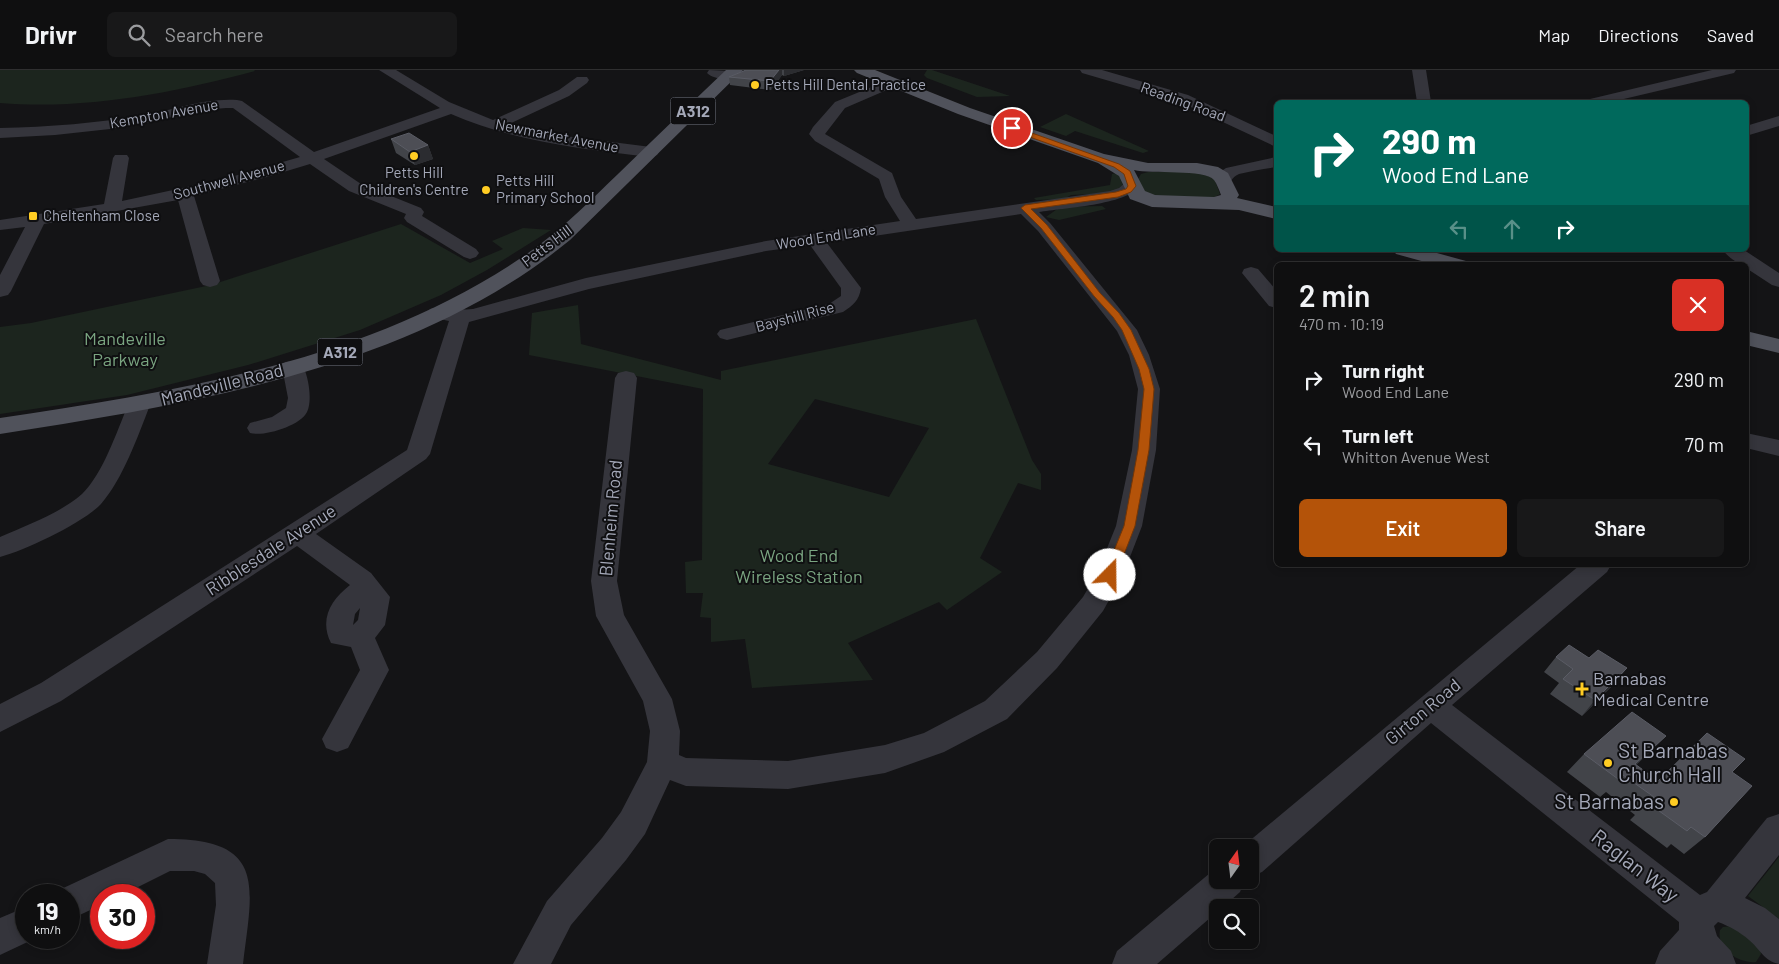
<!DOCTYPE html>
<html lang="en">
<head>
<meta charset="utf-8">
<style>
	:root { --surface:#0f0f10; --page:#181819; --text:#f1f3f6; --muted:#9b9c9f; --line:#2f2f30; --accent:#b45309 }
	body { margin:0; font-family:Barlow,sans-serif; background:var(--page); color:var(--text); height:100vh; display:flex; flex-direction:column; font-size:19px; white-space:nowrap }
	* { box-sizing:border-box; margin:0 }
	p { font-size:16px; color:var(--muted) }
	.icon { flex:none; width:28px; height:28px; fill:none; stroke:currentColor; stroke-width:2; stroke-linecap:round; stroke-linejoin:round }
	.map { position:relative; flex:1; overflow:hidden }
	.sheet { position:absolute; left:1274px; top:192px; width:475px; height:305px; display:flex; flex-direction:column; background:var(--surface); border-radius:8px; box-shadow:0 2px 8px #0003,0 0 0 1px var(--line) }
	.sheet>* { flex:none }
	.banner { position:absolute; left:1274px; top:30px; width:475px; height:152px; border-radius:8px; box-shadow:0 2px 8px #0003,0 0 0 1px var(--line); background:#00695c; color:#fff; overflow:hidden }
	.needle { width:32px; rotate:14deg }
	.buttons { position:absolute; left:1209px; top:769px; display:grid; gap:10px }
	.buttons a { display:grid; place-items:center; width:50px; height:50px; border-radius:8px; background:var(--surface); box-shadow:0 2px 8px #0003,0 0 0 1px var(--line); font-size:25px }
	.speed { position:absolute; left:15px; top:814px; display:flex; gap:10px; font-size:25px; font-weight:700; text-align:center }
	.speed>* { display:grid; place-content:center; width:65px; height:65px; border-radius:50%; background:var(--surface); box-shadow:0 2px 8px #0003,0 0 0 1px var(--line); line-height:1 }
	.speed small { font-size:12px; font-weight:400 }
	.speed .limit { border:8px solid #d22; background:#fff; color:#111 }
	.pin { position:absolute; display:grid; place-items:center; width:42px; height:42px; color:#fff; margin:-21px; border:2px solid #fff; border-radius:50%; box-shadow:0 1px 5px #0007 }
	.me { position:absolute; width:55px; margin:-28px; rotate:22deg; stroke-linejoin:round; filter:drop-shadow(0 0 4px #0008) }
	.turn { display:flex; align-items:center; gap:18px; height:105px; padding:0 25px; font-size:22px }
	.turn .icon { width:65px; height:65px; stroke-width:2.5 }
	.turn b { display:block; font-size:35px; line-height:42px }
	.lanes { display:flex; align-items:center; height:48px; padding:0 25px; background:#0003; justify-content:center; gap:25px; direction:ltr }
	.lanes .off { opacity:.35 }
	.round { display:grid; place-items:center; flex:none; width:52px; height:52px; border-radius:8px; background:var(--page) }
	.headline { display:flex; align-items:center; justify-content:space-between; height:85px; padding:0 25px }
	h1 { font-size:30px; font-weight:600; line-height:38px }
	.cta { display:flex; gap:10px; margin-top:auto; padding:10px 25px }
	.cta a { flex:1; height:58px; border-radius:8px; background:var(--accent); color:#fff; font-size:20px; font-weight:600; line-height:58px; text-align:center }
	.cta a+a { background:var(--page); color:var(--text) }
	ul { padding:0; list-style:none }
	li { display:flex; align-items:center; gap:15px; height:65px; padding:0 25px }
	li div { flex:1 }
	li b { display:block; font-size:19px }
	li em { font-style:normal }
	header { display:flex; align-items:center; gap:30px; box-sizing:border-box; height:70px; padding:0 25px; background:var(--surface); border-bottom:1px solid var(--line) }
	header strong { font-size:24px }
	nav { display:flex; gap:28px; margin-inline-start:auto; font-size:18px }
	.search { width:350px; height:45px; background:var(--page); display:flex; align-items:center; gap:12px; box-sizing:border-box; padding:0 18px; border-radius:8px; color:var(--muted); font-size:19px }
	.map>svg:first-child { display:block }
	.green { fill:#1c251e; fill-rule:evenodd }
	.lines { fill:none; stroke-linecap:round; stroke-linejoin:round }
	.minor { fill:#35353c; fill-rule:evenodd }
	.major { fill:#50525b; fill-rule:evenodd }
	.wall { fill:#424449 }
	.shaded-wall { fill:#2b2c30 }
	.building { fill:#4d4e55; stroke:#5a5c65 }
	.route { fill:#b45309; stroke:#753606 }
	.poi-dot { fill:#ffcc23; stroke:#0f0f11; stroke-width:2 }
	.labels { text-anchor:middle; stroke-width:4; stroke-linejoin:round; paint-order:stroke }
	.far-poi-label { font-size:15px; fill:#a4a8b8; stroke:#0f0f11; text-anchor:start }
	.far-street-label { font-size:15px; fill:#a4a8b8; stroke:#0f0f11 }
	.shield { fill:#0f0f11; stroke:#777a86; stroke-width:1 }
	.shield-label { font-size:16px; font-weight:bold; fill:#a4a8b8 }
	.park-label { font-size:18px; fill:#7aa581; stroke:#0f0f11 }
	.street-label { font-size:18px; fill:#a4a8b8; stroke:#0f0f11 }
	.poi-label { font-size:18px; fill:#a4a8b8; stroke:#0f0f11; text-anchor:start }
	.near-poi-label { font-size:21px; fill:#a4a8b8; stroke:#0f0f11; text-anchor:start }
	.near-street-label { font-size:21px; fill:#a4a8b8; stroke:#0f0f11 }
</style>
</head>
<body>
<header>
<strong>Drivr</strong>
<div class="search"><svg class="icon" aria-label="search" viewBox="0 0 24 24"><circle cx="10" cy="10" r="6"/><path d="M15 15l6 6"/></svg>Search here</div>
<nav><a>Map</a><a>Directions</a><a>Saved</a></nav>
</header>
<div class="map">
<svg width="1779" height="894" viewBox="0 0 1779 894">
	<rect width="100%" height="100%" fill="#141416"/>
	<path class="green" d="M0,0H254L255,1C173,23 86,40 0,33Z
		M927,0H932L1010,26L977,27L927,8L924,5Z
		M1066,44L1149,81L1143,83L1075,61L1066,66L1040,57Z
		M1148,102H1196L1214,108L1220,124L1213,128L1146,125L1138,109L1141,104Z
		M1117,103L1122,109L1123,115L1112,123L1071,125L1064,129L1036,130L1034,128L1110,115L1112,104Z
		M1102,136L1106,139L1059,150L1046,147L1060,137Z
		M401,154L470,193L503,179L492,171L523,158L551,160L487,200L441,225L360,260L248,295L127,325L0,344V257L31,253L211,215Z
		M578,235L581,274L721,310V301L976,249L1032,390L1041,404V420L1018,413L980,488L1002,502L947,540L939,532L848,573L873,610L752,618L745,569L711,572V548L700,547L703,523H686L685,492L702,490L703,319L529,285L532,243ZM815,329L929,358L889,427L768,394Z
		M1779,787V849L1748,826Z
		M1732,856L1760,878L1761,884L1756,892C1739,894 1716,879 1720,860L1723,857Z"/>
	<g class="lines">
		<path class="minor" d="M379,0H396L449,32L493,50L559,20L577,7H587L589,10L587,13L569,26L507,55L549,64L651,77L657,79L659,82L657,85L651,87C583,79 515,72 451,44L324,89L361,114L421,138L424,142L422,146L476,179L479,183L476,187L470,189L464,187L407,152L404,148L406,144L349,121L310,94L267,107L194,126L220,211L217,215L210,217L203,215L200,211L178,130L44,154L11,221L8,225L0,227V205L25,157L0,160V150L104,134L113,88L115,85H127L129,88L122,131L224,109L300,87L233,38H226L203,40L146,53L110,59L55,65L0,68V58C49,57 98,53 146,45C177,39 205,28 237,30L242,31L314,82L440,38Z
			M709,0L729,1L736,5C730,12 713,9 707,3Z
			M1080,0H1102L1188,25L1276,66V77L1178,31L1082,3Z
			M1412,0H1426L1431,32H1417Z
			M1712,0H1736L1734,3L1611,32H1588L1590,29Z
			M891,9L896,10L898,13L896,16L845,38L825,64L892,103L901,127L916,149L1110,121L1119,118L1126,112H1138L1140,116C1127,135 1062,138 1039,142L1050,153L1137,260L1149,285L1160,319L1156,380L1142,456L1123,505L1103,541L1057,598L1007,649L944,682L885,703L788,719L686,716L670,710L645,764L626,790L571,855L551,894H513L547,831L602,768L621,742L647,692L650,661L643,631L596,546L591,511L615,308L618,303L626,301L634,303L637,308L617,511L624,545L672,629L680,661L679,685L686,688L788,691L885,675L924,663L985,631L1037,582L1083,527L1097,503L1116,456L1132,380L1138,319L1129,285L1117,261L1038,161L1021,144L827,173L861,218C859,231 853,235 843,242L727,270L720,268L717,264L720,260L829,234L841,226V218L810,175L766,181L589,219L469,252L430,384L426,389L316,464L371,503L390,527L385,555L375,568L389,600L348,678L337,682L326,678L322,669L360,600L351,577L331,573C319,549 331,530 350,515L297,476L61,631L0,662V634L41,613L407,380L449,251L430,247L427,243L430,239C443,235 457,241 473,239L586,208L766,171L900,151L885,127L879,109L815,71L809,64L813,57L835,32ZM360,538L358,550L353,555L355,544Z
			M1779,46V56L1746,66V56Z
			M1276,87V97C1264,99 1251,101 1239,104C1229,108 1233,117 1218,114L1216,110L1220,102L1226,98Z
			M1723,180H1744L1779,203V217L1772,215L1746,198V195C1738,195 1727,186 1723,180Z
			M1251,197L1258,199L1276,220V238L1269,236L1242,203L1244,199Z
			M293,291L301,292C308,303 313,330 307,342C300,356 264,367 250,363L247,358L250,353L272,347L286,338L288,328L282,297L285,292Z
			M139,328L147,330L150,335C138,366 123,409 101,434C83,453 26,480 0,487V467C27,455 59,444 82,424C103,404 117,361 128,335L131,330Z
			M1746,363L1779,370V386L1746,378Z
			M1580,495H1611L1607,502L1452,635L1700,825L1707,822L1767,748L1779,744V785L1745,828L1765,838L1779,849V894C1764,891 1760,879 1749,870C1740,862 1729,856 1718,852L1714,856L1717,866L1731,881L1736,894H1655L1660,881L1679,860V852L1431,653L1262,802L1250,807V778H1241Z
			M168,769C268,769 252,818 243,894H207L216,835L215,813L205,804L194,801H170L122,825H101V835L69,850V825H55L57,821Z
			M1216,798H1218V810H1245L1240,822L1222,838H1218V841L1157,894H1112L1117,881Z
			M26,837V868H36L0,885V848Z"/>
		<path class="major" d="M726,0H743L570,170C413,299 195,333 0,364V348C185,320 382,289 538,176C567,154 592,129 618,104C654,69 690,34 726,0Z
			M854,0H875L970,38L1104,84L1148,93H1197L1218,97L1228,103L1239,125L1237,128L1276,137V149L1239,140L1152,137L1130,129L1119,106L1098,93L958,44L857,3ZM1134,100C1151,104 1205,99 1214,110C1217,114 1219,120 1221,125L1214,127L1155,125L1145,121Z
			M1393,180H1426L1466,191L1469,195H1436L1396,184Z
			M1746,261L1779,269V283L1746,275Z"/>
	</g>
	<path class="wall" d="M746,0H804L784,6L782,5L771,20L730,15L729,7Z
		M391,69L428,75L433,89L415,95L396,83Z
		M1556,587L1589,588L1627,598L1614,614L1582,646L1550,624L1559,613L1544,602Z
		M1584,684H1648L1636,695L1658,710L1705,767L1684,784L1671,774L1667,778L1630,750L1635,745L1606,722L1600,727L1567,702Z"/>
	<path class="shaded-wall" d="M779,0H782V5L771,20L770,11Z
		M784,0H804L784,6Z
		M428,75L433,89L415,95L410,82Z
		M1627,598L1614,614L1582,646L1595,630Z
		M1666,666L1648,684L1624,705L1635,694Z"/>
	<path class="building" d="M746,0H779L770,11L729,7Z
		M409,63L428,75L410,82L391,69Z
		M1569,575L1589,588L1598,580L1627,598L1595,630L1563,609L1573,599L1556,587Z
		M1632,642L1666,666L1635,694L1658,711L1707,663L1745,689L1732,702L1752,716L1705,767L1691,757L1687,761L1648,733L1654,727L1623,705L1618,709L1584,684Z"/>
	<path class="route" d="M1010,57H1015L1119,94L1130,101L1136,116L1131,122L1118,127L1031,139L1047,155L1100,223L1119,243L1131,260L1149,299L1154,319L1149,380L1135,456L1116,505L1110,510L1104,505L1124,456L1138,380L1144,319L1139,299L1122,260L1113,247L1094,226L1041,158L1021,138L1025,135L1116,122L1126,119L1128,116L1124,104L1114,97L1010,60Z"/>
	<g class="poi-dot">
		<circle cx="755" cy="15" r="5"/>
		<circle cx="414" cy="86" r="5"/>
		<circle cx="486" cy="120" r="5"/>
		<rect x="28" y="141" width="10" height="10" rx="2.5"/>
		<path d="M1579.5 611.5h5v5h5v5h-5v5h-5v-5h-5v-5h5z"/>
		<circle cx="1608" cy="693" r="5"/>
		<circle cx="1674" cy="732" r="5"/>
	</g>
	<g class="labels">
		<g class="far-poi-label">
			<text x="765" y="20">Petts Hill Dental Practice</text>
			<text x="414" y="108" text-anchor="middle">Petts Hill<tspan x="414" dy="17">Children's Centre</tspan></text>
			<text x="496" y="116">Petts Hill<tspan x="496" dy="17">Primary School</tspan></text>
			<text x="43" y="151">Cheltenham Close</text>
		</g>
		<g class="far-street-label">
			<text transform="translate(1183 32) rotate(20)" y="5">Reading Road</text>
			<text transform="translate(164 44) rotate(-10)" y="5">Kempton Avenue</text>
			<text transform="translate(557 66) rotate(11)" y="5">Newmarket Avenue</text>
			<text transform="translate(229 110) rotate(-15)" y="5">Southwell Avenue</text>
			<text transform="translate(826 167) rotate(-9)" y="5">Wood End Lane</text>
			<text transform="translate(547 176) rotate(-37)" y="5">Petts Hill</text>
			<text transform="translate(795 247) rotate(-15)" y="5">Bayshill Rise</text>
		</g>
		<g class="shield">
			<rect x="670.5" y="27.5" width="45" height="27" rx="4"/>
			<rect x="317.5" y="268.5" width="45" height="27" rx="4"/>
		</g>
		<g class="shield-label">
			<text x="693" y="47">A312</text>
			<text x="340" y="288">A312</text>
		</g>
		<g class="park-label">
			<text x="125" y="275">Mandeville<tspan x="125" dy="21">Parkway</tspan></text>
			<text x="799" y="492">Wood End<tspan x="799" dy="21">Wireless Station</tspan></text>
		</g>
		<g class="street-label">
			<text transform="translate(222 315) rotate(-14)" y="6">Mandeville Road</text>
			<text transform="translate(611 448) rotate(-85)" y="6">Blenheim Road</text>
			<text transform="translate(271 480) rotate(-33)" y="6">Ribblesdale Avenue</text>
			<text transform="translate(1423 642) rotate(-40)" y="6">Girton Road</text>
		</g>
		<g class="poi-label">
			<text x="1593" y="615">Barnabas<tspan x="1593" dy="21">Medical Centre</tspan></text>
		</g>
		<g class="near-poi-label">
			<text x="1618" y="688">St Barnabas<tspan x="1618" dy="24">Church Hall</tspan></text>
			<text x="1664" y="739" text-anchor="end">St Barnabas</text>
		</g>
		<g class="near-street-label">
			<text transform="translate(1635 796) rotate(38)" y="7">Raglan Way</text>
		</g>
	</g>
</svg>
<div class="buttons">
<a><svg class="needle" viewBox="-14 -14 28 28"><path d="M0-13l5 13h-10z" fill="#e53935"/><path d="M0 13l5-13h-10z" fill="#9b9c9f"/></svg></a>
<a><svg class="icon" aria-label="search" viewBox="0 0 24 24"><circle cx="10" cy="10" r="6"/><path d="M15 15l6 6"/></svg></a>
</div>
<div class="speed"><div>19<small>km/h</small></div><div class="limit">30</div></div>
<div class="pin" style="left:1012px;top:58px;background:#d93025"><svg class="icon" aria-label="arrive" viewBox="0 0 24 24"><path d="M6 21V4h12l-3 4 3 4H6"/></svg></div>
<svg class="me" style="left:1110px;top:505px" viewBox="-20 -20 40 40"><circle r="19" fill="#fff"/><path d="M0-13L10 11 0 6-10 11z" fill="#b45309"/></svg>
<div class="banner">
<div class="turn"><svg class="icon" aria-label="right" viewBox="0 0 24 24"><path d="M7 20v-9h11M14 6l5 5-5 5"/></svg><div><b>290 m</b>Wood End Lane</div></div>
<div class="lanes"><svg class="icon off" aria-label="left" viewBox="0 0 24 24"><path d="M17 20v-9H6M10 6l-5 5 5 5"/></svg><svg class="icon off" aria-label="ahead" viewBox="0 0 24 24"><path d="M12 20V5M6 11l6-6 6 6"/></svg><svg class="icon" aria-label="right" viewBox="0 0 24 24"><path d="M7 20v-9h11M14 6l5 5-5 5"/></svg></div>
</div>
<section class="sheet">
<div class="headline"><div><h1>2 min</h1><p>470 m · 10:19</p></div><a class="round" style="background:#d93025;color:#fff"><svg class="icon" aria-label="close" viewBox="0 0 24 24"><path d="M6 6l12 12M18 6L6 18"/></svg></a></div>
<ul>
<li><svg class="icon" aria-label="right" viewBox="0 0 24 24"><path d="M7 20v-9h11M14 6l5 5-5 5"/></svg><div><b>Turn right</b><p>Wood End Lane</p></div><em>290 m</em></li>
<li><svg class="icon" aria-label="left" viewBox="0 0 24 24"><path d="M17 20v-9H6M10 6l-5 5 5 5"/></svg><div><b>Turn left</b><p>Whitton Avenue West</p></div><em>70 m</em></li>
</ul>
<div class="cta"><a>Exit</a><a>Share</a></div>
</section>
</div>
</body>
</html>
